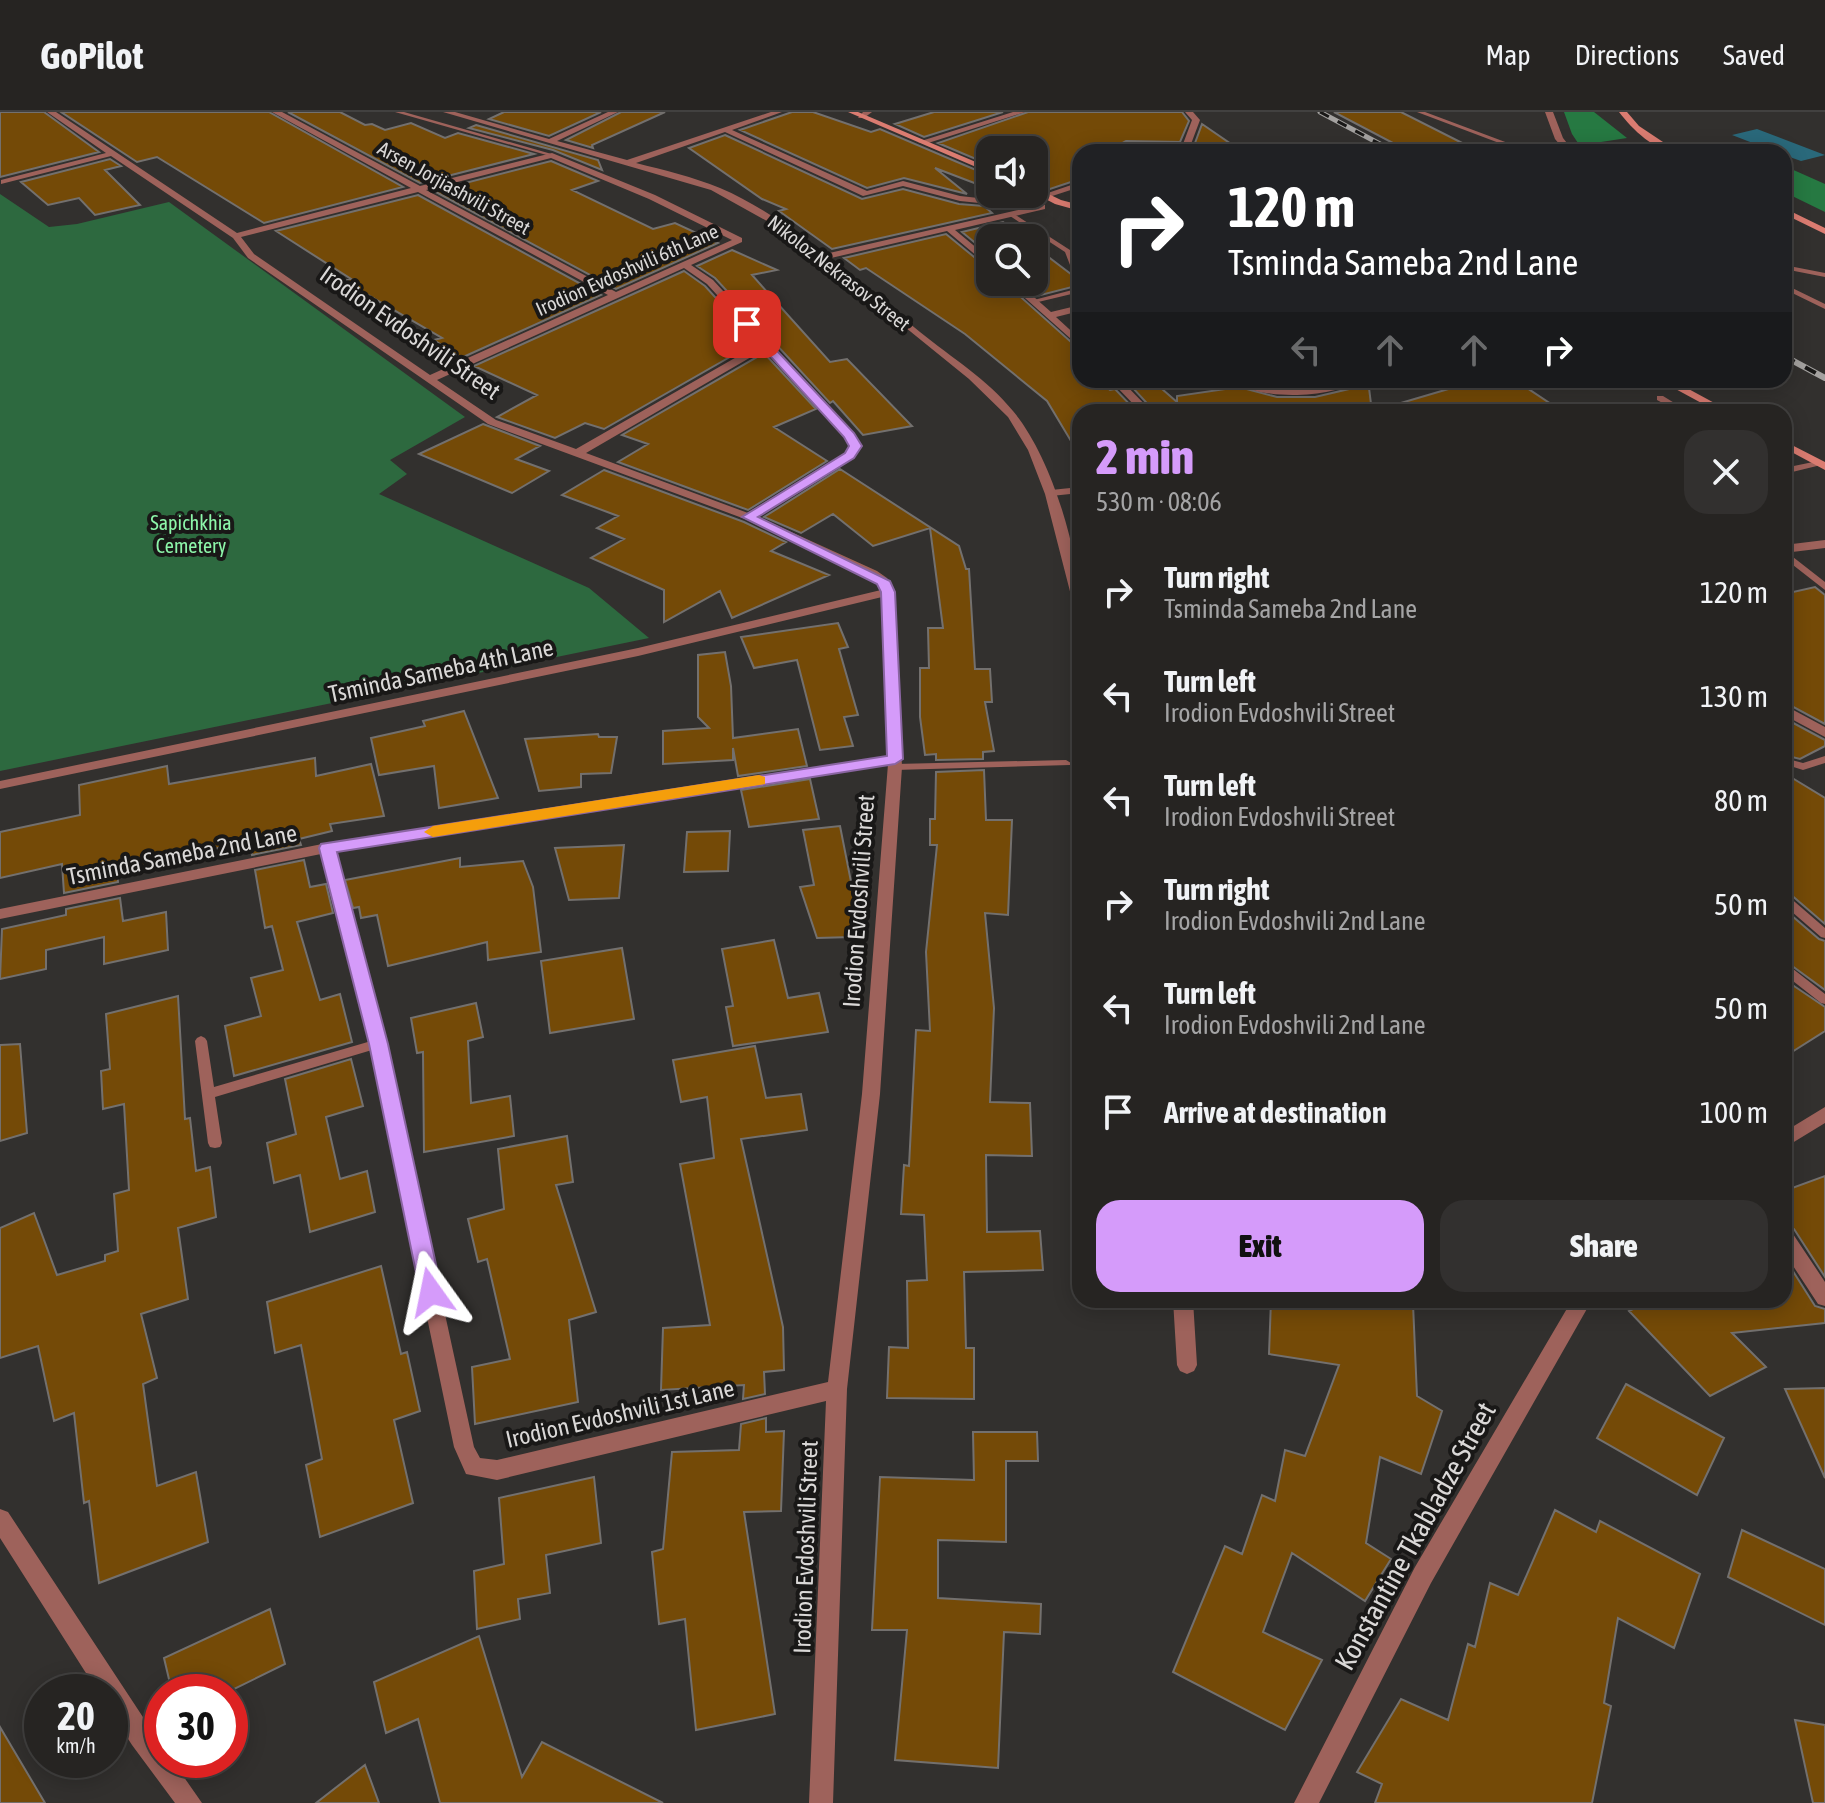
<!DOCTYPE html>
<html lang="en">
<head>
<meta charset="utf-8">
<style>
	:root { --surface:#262422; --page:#32302f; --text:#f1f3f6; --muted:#a4a4a5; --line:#424140; --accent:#d59bfa }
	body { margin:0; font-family:"Asap Condensed",sans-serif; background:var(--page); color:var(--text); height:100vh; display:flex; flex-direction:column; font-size:30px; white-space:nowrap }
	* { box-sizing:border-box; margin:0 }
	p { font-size:26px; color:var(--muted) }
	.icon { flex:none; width:44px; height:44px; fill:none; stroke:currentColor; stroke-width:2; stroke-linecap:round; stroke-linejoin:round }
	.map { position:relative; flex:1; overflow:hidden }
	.panel { position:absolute; left:1072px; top:292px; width:720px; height:904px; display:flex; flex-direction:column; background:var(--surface); border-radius:24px; box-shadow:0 4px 20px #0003,0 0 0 2px var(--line) }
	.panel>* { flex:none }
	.hud { position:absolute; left:1072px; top:32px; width:720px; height:244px; border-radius:24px; box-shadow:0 4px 20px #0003,0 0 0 2px var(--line); background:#202124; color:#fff; overflow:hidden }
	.buttons { position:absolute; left:976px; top:24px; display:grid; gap:16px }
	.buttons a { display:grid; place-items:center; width:72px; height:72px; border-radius:16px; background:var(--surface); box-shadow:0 4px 20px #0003,0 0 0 2px var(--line); font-size:40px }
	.speed { position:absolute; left:24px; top:1562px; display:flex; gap:16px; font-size:40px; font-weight:700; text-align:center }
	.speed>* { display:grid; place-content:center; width:104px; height:104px; border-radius:50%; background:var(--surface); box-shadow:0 4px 20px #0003,0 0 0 2px var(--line); line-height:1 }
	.speed small { font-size:20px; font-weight:400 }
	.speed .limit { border:12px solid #d22; background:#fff; color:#111 }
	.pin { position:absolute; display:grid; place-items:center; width:68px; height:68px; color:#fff; margin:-34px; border-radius:16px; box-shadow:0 4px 12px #0006 }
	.me { position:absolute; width:88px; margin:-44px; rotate:348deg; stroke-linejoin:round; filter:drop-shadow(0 0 6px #0008) }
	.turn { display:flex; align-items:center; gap:28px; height:168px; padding:0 24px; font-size:36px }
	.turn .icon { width:104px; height:104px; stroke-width:2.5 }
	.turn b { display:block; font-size:56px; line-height:68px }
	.lanes { display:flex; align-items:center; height:76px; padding:0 24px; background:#0003; justify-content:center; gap:40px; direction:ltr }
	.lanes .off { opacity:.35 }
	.round { display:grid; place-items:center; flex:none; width:84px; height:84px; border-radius:24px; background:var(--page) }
	.overview { display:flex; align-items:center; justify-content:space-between; height:136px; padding:0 24px }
	h1 { font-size:48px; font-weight:800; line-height:60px; color:var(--accent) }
	.primary-button { display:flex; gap:16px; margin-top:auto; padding:16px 24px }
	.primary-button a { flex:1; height:92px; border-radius:24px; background:var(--accent); color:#111; font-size:32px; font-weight:800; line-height:92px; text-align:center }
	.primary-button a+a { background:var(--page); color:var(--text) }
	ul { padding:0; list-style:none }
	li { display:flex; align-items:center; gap:24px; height:104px; padding:0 24px }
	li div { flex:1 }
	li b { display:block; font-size:30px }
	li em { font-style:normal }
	header { display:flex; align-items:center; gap:48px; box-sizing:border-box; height:112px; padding:0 40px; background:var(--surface); border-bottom:2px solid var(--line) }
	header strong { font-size:38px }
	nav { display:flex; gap:44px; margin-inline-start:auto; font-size:28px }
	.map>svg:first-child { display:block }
	.green { fill:#2d693f }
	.forest { fill:#267942 }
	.water { fill:#2a697b }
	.building { fill:#744a07; stroke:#73706e; stroke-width:2 }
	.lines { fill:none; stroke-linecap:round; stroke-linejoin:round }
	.lane { fill:#9e625b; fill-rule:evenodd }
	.street { fill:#9e625b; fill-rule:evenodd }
	.secondary { fill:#db7c71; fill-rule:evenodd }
	.rail-far1-casing { stroke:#a4a2a0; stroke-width:5 }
	.rail-casing { stroke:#a4a2a0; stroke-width:6 }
	.rail-far1 { stroke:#191817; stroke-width:3; stroke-dasharray:10; stroke-linecap:butt }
	.rail { stroke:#191817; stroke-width:4; stroke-dasharray:12; stroke-linecap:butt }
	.route { fill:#d59bfa; stroke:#8a65a2; stroke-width:2 }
	.slow { fill:#f59e0b }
	.labels { text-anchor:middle; stroke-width:8; stroke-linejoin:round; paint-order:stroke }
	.far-street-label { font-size:20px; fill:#dad8d7; stroke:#191817 }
	.far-park-label { font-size:20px; fill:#8df7aa; stroke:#191817 }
	.street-label { font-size:24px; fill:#dad8d7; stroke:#191817 }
	.near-street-label { font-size:28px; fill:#dad8d7; stroke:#191817 }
</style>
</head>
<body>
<header>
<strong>GoPilot</strong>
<nav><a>Map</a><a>Directions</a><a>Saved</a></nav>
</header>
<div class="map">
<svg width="1825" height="1691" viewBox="0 0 1825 1691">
	<rect width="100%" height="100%" fill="#32302e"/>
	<path class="green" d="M0,82L49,115L77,112L169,90L465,305L390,348L407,362L379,382L589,476L649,526L0,659Z"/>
	<path class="forest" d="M1564,0H1594L1627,26L1601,30V33L1609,40H1584L1572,22Z
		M1789,56L1825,72V100L1784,80V58Z"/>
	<path class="water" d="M1757,17L1825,43L1801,49L1784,43V40H1776L1732,23Z"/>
	<path class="building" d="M0,0H44L99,40L0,65Z
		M61,0H269L403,75L264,111L157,45L137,50Z
		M288,0H340L365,13L372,12L385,18L411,11L445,26L458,21L534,42L420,71Z
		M504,0H601L549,24L489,7Z
		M621,0H665L592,33L593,36L566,28Z
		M792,0H813L871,20L880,17L990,64V77L935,56L967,82L904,66L867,76L740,18Z
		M934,0H1003L924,25L895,12Z
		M1028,0H1182L1189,9L1180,30L1126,29L1106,40H1080V67L1047,78L1034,72V38H990V53L938,31Z
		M1334,0H1401L1480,40H1410Z
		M1202,12L1231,32L1195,31Z
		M476,13L598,48L602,58L553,38L469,16Z
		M725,23L862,87L903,77L959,92L984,94L992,101L832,137L779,99L786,97L762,87L689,36Z
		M110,47L121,54L105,58L140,93L95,103L79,86L48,93L21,70Z
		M551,49L598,69L572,78L653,117L675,111L718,131L616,177L434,79Z
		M418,83L601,183L461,246L434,228L442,226L344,169L351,167L276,119Z
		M1003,110L1024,126H990V143L962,120Z
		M946,122L990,158V170H1004L1080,238V268H1097L1110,278L1115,277L1137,300H1080V344L1047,289L965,222L866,156L860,158L844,146Z
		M1034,134L1080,169V173L1037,184L1022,170H1034Z
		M732,138L777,158L752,163L830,250L847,247L912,314L863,323L833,289L830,291L715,166L697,154Z
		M684,159L705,174L756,230L604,317L585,311L555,326L497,305L537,283L474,254Z
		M764,241L816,297L774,315L827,349L748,398L618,350L648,332L622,323Z
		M1364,268H1368L1372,300H1155L1131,274L1154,270L1177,290V284L1239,275L1277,285H1315L1349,277Z
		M1479,268H1515L1563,300H1395L1394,293Z
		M483,312L540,334L516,347L549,359L512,381L419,342Z
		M840,357L959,434L966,457H969L975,557H990L992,590H985L994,639L983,640V647L936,648V642L925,643L920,605V556H929L928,516H943L930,416L873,434L833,402L801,421L764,405Z
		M604,358L744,410L786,430L771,439L829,463L732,506L720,479L664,510V478L591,446L624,427L597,416L618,404L562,383Z
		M1815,475L1825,483V612L1784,590V482Z
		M838,511L848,535L839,537L858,603L844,605L853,634L820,638L797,548L754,556L741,525Z
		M725,540L731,574L733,626L798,617L807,654L738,664L733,636V648L663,652V619L709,616L698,605V543Z
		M464,599L498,686L439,696L434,654L379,663L371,626L425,614L423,609Z
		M1784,606L1825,628V634L1800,647L1784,643Z
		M598,622L599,625H617L611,661L581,662V675L539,679L525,627Z
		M315,646L316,664L371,652L384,704L330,712L332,719L299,727L301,733L252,743L251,738L220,746L218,736L117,760L118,770L64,781L62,752L0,766V720L80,703L79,673L167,654L169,672Z
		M984,658L986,708H1012L1008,803L985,801L994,896L990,990L1030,991L1032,1044L986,1043L987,1120L1040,1119L1043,1158L964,1160L966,1236H974V1287L887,1286L889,1235L908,1236L907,1169L927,1168L924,1103L901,1102L904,1053L909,1054L916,918L930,919L926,840L937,733H930V707H935L936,660Z
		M1784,661L1825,686V812L1790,782L1784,780Z
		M810,667L819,707L749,715L741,678Z
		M840,714L856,795L852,825L817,826L800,775L814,773L803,718Z
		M730,719L728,759L684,760L687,720Z
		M624,733L619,786L569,788L555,736Z
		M460,746V755L523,749L533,775L541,840L488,848L487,830L388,854L377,803L361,806L359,795L353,796L345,768Z
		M304,748L310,775L326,772L333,801L297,810L320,888L340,882L352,930L234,964L225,914L261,904L251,866L283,858L272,814L265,816L255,758Z
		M120,786L123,809L166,800L168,838L104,852V825L46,838V857L0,867L2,817L66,803V797Z
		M1784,797L1819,827L1825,829V878L1784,848Z
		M774,828L788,886L819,881L828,920L733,934L726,895L733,894L722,837Z
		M622,836L634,907L550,921L541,849Z
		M1791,872L1825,895V919L1784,945V876Z
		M178,884L185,1007L190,1006L196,1059L210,1055L216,1105L178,1116L188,1187L141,1202L157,1266L143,1272L157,1374L196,1360L208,1430L99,1471L89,1389L84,1391L74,1301L54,1309L38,1234L0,1246V1116L34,1101L57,1163L105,1149V1143L118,1139L114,1082L129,1078L124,992L103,997L101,959L110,957L106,902Z
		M476,891L483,925L468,929L471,991L510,984L514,1024L424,1040L423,940L417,941L411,906Z
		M20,932L27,1021L0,1029V933Z
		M755,934L766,986L801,982L807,1018L741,1027L783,1215L784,1258L764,1260L765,1282L743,1287L744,1273L661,1278L663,1216L710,1213L680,1052L714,1046L707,985L681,990L673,948Z
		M351,947L363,994L326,1005L340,1067L367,1059L375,1100L310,1120L300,1063L274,1071L267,1031L296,1022L285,967Z
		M567,1024L573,1070L556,1073L596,1200L569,1208L578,1290L475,1312L472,1255L510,1247L487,1147L478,1150L468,1107L504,1097L498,1037Z
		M1825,1064V1165L1794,1117L1784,1113V1079Z
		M1784,1145L1815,1194L1825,1197V1211L1732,1221L1766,1255L1710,1284L1629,1199L1651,1188H1784Z
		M381,1154L401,1242L407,1240L420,1299L394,1308L413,1391L320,1425L306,1353L322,1347L301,1233L275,1241L267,1190Z
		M1271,1188H1384L1413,1192L1417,1284L1442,1299L1421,1362L1380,1345L1366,1431L1391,1447L1365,1489L1292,1441L1263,1520L1322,1548L1285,1618L1173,1560L1225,1434L1242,1442L1262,1383L1275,1389L1285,1338L1305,1344L1339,1253L1269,1242Z
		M1626,1272L1724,1326L1697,1383L1597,1326Z
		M1825,1276V1366L1785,1277Z
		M766,1306V1320L784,1319L781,1399L744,1400L775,1602L696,1618L685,1507L659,1512L652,1440L663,1437L672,1340L739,1338L741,1312Z
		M973,1320H1037L1038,1349H1006V1430L938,1428V1486L1041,1492L1040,1522L1004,1520L998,1656L895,1648L907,1518H872L880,1365L974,1368Z
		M594,1365L601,1431L546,1443L550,1481L518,1487L520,1507L477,1517L474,1459L504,1452L499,1386Z
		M1555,1398L1596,1420L1600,1409L1700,1462L1674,1536L1618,1506L1604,1591L1611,1594L1592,1691H1375L1382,1672L1357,1660L1401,1587L1448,1608L1468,1532L1475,1535L1490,1471L1518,1483Z
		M1742,1418L1825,1457V1513L1728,1465Z
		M270,1497L285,1552L228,1580H172L164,1546Z
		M479,1524L522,1665L542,1630L663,1691H440L418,1607L386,1621L374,1570Z
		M1795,1608L1825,1613V1691H1813Z
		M0,1615L45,1691H0Z
		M365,1653L379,1691H316Z"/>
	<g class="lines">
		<path class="lane" d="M395,0H404L555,43L550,44Z
			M1417,0H1425L1532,40H1523Z
			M1010,102H1014L1070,138L1075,151L1080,154V159L1070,153L1065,140L1010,104Z
			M1784,153L1825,161V165L1784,157Z
			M1784,172L1825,192V197L1784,177Z
			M1080,176V180L1034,191L1030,189Z
			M1657,284H1663L1689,300H1679L1657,288Z
			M1818,349H1821V353L1784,362V356Z
			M1080,375V381L1051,384L1047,381L1051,378Z
			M1784,438L1825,470V478L1784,446Z
			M1825,644V651L1803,658L1784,652V646L1803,651Z
			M1066,648L1071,651L1070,653L895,658L890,655L895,652Z
			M1784,783L1788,784L1825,816V826L1821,825L1784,793Z
			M1784,852L1788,853L1825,882V892L1821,891L1784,862Z
			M201,924L205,926L207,929L214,975L378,927L382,929L384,932L382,935L215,985L222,1031L220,1035L215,1036L210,1035L208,1031L195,929L197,926Z"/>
		<path class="street" d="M47,0H56L237,121L411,76L272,0H282L420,74L552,41L655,83L742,126V130L691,153L713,168L854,322L860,334L853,345L758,405L877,459L887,466L894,480L902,655L880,982L847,1277L833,1691H809L826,1289L497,1368L466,1362L454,1335L370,932L321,742L0,807V797L327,731L888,644L882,485L638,544L0,677V669L638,536L881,478L878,471L745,407L488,312L248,146L233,126L111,44L1,72V68L106,41ZM551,46L649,87L732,128L616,180L426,78ZM418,80L608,183L430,263L254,142L241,125ZM684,156L707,172L761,231L576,337L496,308L437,268ZM765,237L845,325L850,334L845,341L748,401L586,341ZM888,652L862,982L828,1270L497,1348L480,1346L474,1335L386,932L335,740Z
			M443,0H455L549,27L608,0H618L557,29L627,48L771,0H782L732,18L867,79L903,69L960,84L1045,93V97L955,118L990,147V155L947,119L831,146C861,170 890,196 920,220C952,246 987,267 1013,299C1051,344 1080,440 1080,499L1074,495L1045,382L1028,338L1008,305L969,267L821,147L774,113L711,78ZM725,20L863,84L903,74L960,89L1027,96L825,142C792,117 758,92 720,76C693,65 664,58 636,51Z
			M863,0H872L864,6H858Z
			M1013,0H1025L925,32L918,30Z
			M1185,0H1193L1200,8L1188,40H1180L1192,8Z
			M1545,0H1553L1563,26L1574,40H1566L1555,27Z
			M1080,70V75L1046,86L1042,83Z
			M1007,170H1017L1051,200L1080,193V199L1056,205L1080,227V235Z
			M1110,268H1121L1152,300H1141Z
			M1232,268C1250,268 1265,276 1283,277C1310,277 1335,268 1361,268C1332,286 1260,290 1232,268Z
			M1825,428V436L1784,441V433Z
			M1784,593L1825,615V625L1784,603Z
			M1825,995V1011L1784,1036V1020Z
			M1784,1116L1791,1119L1825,1170V1194L1818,1192L1784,1140Z
			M1173,1188H1193L1197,1253L1194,1259L1187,1262L1180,1259L1177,1253Z
			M1572,1188H1592L1431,1471L1319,1691H1294L1415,1455Z
			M0,1397L8,1400L162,1634V1648H172L202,1691H175L132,1633L110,1599V1580H98L0,1426Z"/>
		<path class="secondary" d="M848,0H858L990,56V61Z
			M1619,0H1627L1639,14L1678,40C1655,40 1632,17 1619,0Z
			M1034,75L1061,88L1080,93V99L1055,92L1034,81Z
			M1784,96L1825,116V122L1784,102Z
			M1659,268H1672L1731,300H1718Z
			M1784,329L1825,350V358L1784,336Z"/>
		<defs>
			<path id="rail-far1" d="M1320,0L1395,40"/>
			<path id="rail" d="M1784,244L1825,266"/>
		</defs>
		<use href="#rail-far1" class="rail-far1-casing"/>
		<use href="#rail" class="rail-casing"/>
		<use href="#rail-far1" class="rail-far1"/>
		<use href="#rail" class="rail"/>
	</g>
	<path class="route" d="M743,210H750L854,321L862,334L854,346L758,405L890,469L895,480L903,647L895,652L337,740L388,932L442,1180L439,1186L431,1189L423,1186L420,1180L369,932L319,736L321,732L887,644L881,480L877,472L742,405L845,341L849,334L844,325L743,214Z"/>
	<path class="slow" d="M759,663L765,665V672L433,725L424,720L433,714Z"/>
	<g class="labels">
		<g class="far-street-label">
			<text transform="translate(454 76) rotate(29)" y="7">Arsen Jorjiashvili Street</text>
			<text transform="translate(627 158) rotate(-24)" y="7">Irodion Evdoshvili 6th Lane</text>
			<text transform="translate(839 161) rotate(38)" y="7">Nikoloz Nekrasov Street</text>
		</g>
		<g class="far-park-label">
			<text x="191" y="418">Sapichkhia<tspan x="191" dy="23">Cemetery</tspan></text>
		</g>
		<g class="street-label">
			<text transform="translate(410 221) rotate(35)" y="8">Irodion Evdoshvili Street</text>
			<text transform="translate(441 559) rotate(-12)" y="8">Tsminda Sameba 4th Lane</text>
			<text transform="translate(182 743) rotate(-11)" y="8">Tsminda Sameba 2nd Lane</text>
			<text transform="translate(859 789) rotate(-86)" y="8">Irodion Evdoshvili Street</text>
			<text transform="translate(620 1302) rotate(-13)" y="8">Irodion Evdoshvili 1st Lane</text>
			<text transform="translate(806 1435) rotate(-88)" y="8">Irodion Evdoshvili Street</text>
		</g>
		<g class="near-street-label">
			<text transform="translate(1415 1424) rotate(-61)" y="10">Konstantine Tkabladze Street</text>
		</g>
	</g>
</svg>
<div class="buttons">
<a><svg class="icon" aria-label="sound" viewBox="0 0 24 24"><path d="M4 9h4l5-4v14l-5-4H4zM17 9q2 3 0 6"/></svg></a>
<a><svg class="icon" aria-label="search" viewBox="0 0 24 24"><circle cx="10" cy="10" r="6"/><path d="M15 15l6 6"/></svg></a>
</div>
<div class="speed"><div>20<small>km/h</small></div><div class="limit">30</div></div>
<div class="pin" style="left:747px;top:212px;background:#d93025"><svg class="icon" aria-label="arrive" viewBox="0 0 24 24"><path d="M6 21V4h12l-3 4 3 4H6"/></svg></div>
<svg class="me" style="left:431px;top:1180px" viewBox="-20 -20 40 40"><path d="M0-17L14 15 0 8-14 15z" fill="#d59bfa" stroke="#fff" stroke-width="4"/></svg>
<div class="hud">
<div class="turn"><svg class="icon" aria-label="right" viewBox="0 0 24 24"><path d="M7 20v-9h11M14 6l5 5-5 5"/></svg><div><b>120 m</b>Tsminda Sameba 2nd Lane</div></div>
<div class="lanes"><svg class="icon off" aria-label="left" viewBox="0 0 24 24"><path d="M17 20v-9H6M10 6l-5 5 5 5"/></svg><svg class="icon off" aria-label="ahead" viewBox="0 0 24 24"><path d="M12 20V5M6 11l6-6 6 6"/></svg><svg class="icon off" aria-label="ahead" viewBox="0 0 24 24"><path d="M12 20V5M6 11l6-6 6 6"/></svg><svg class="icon" aria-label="right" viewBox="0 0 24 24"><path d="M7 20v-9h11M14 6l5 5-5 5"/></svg></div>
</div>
<section class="panel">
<div class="overview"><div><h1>2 min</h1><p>530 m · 08:06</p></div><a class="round"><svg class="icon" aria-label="close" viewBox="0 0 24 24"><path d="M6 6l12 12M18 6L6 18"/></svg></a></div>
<ul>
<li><svg class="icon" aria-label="right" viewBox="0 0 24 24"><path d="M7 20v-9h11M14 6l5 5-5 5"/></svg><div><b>Turn right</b><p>Tsminda Sameba 2nd Lane</p></div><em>120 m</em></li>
<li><svg class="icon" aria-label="left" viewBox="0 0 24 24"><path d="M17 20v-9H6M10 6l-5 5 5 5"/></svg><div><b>Turn left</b><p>Irodion Evdoshvili Street</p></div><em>130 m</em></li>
<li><svg class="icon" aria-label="left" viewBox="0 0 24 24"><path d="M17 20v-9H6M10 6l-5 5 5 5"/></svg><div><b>Turn left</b><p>Irodion Evdoshvili Street</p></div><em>80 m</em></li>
<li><svg class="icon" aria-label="right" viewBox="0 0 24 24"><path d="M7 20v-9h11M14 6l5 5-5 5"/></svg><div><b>Turn right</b><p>Irodion Evdoshvili 2nd Lane</p></div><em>50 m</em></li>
<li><svg class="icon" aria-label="left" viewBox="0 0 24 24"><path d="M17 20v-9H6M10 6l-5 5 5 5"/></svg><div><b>Turn left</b><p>Irodion Evdoshvili 2nd Lane</p></div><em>50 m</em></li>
<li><svg class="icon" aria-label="arrive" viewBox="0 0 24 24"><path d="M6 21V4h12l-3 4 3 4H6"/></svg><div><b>Arrive at destination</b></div><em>100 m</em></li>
</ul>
<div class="primary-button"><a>Exit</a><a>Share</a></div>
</section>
</div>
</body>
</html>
